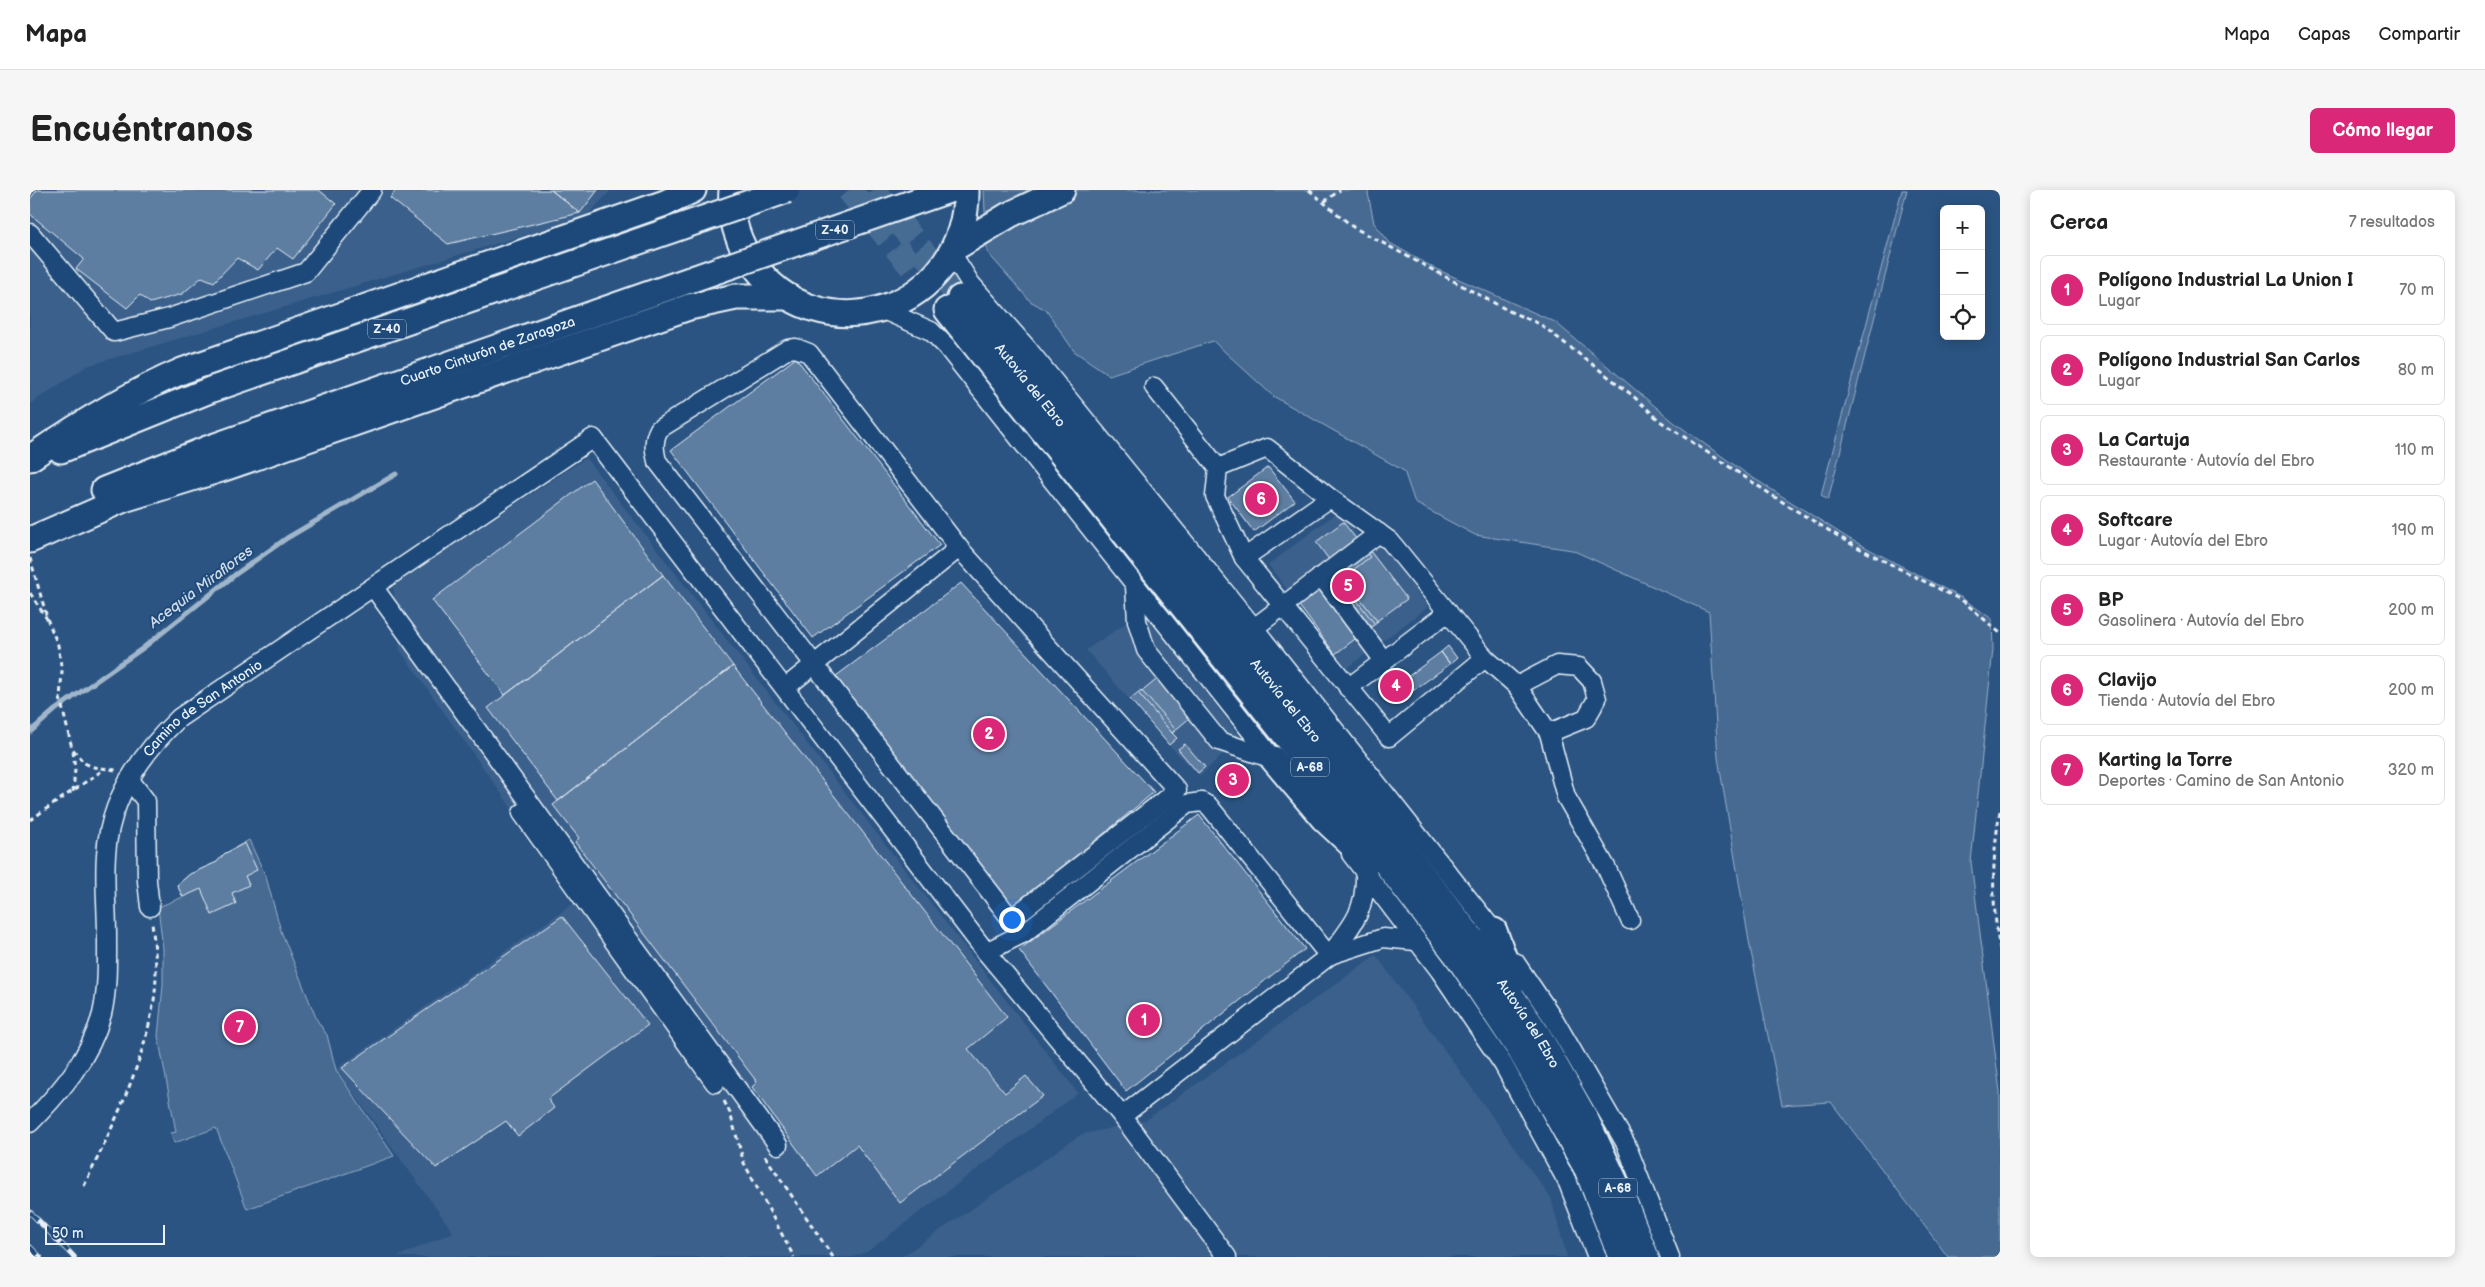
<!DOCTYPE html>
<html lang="es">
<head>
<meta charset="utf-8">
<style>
	:root { --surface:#fff; --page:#f6f6f6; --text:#222; --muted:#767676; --line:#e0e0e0; --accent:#db2777 }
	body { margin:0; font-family:"Balsamiq Sans",sans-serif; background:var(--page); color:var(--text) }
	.controls { position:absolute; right:15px; top:15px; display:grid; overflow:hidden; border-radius:8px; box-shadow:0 2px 12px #0003 }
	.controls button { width:45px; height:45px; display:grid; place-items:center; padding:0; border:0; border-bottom:1px solid var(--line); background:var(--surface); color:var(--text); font:25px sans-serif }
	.scale { position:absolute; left:15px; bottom:12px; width:120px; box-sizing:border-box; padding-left:5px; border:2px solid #e8f1f8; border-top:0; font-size:14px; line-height:18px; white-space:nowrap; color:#e8f1f8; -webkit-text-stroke:4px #1f4a7a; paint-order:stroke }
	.you { position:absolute; left:981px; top:729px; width:18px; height:18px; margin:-12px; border:4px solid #fff; border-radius:50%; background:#1a73e8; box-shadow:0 0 0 8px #1a73e833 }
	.badge { display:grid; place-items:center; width:32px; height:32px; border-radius:50%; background:var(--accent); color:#fff; font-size:16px; font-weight:700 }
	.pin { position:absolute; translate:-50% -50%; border:2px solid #fff; box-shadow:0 1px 5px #0006 }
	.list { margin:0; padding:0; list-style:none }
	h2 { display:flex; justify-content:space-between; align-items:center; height:65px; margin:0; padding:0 20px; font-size:21px }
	h2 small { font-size:16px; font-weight:400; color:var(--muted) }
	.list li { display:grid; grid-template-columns:32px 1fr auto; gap:15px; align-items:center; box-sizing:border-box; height:70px; margin:0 10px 10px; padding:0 10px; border:1px solid var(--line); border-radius:8px }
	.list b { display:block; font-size:19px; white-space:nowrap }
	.list p { margin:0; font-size:16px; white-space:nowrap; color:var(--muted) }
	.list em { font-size:16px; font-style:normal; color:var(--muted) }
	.icon { flex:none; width:28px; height:28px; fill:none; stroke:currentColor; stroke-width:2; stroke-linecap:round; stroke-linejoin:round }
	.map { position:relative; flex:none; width:1970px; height:1067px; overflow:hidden; border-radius:8px }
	header { display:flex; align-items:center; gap:30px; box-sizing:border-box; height:70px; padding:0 25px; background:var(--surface); border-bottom:1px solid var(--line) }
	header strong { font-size:24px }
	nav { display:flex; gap:28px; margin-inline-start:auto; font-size:18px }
	.intro { display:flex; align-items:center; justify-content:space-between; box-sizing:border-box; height:120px; padding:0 30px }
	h1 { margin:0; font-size:35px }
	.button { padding:12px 22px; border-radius:8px; background:var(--accent); color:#fff; font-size:18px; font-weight:700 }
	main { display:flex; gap:30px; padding:0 30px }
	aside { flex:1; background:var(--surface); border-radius:8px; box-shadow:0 2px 12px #0003 }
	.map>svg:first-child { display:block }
	.built { fill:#3a608b }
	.green { fill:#476b93; stroke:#98aec6 }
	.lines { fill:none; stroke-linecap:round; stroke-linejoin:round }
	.stream { stroke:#a0b6cb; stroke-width:5 }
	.building { fill:#5d7da1; stroke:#e8f1f8 }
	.highway-tunnel { stroke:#476c94; stroke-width:25; stroke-dasharray:25 12; stroke-linecap:butt }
	.minor-casing { stroke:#e8f1f8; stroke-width:21 }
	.highway-casing { stroke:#e8f1f8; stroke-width:29 }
	.path { stroke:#e8f1f8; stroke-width:3; stroke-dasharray:5 4; stroke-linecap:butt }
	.minor { stroke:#1f4a7a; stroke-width:18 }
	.highway { stroke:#1f4a7a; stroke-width:25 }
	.rail-casing { stroke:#e8f1f8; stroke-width:5.5 }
	.rail { stroke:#1f4a7a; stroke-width:4; stroke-dasharray:11; stroke-linecap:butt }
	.highway-bridge-casing { stroke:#e8f1f8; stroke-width:29; stroke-linecap:butt }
	.highway-bridge { stroke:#1f4a7a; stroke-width:25 }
	.labels { text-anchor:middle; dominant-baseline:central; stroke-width:4; stroke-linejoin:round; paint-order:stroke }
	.shield { fill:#1f4a7a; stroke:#acbfd2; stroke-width:1 }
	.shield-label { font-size:12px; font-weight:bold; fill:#e8f1f8 }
	.street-label { font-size:14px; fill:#e8f1f8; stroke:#1f4a7a }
	.water-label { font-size:15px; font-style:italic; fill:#d0dde9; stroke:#1f4a7a }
</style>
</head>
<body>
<header>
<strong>Mapa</strong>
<nav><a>Mapa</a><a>Capas</a><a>Compartir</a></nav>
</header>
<div class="intro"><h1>Encuéntranos</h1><a class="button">Cómo llegar</a></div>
<main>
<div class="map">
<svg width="1970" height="1067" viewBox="0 0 1970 1067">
	<rect width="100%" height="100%" fill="#2b5482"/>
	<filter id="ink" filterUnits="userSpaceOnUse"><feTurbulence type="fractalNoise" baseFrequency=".02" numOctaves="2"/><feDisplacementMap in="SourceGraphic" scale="10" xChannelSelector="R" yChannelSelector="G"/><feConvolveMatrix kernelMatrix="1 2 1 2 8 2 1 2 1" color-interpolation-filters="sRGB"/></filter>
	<g filter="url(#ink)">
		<path class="built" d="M0,0H581L556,27L57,176L0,214Z
			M556,268L1048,903L837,1062L823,1067H367L423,1042L306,879L547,711L370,460L363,395Z
			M1309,321L1339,361L1350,353L1398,417L1317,478L1238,375Z
			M1114,421L1210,547L1170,586L1139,555L1056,460Z
			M1346,765L1521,1008L1537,1067H871L1050,945L1116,930Z"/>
		<path class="green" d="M954,0H1340L1338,3L1344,33L1360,53L1404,78L1525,132L1645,233L1717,284L1818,348L1932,408L1962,429L1963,459L1941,672L1970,902V1067H1918L1801,912L1752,915L1720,757L1688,568L1679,422L1542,360L1445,345L1385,313L1374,281L1243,206L1183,151L1079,185L1044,161L1016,120L1000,111L957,62Z
			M1872,0H1877L1798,310L1791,305Z
			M219,650L236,687L251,741L287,830L297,845L306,880L364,966L217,1019L186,938L144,953L141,943L146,942L128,846L133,795V759L128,717L153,707L147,695L160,684L187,672L194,664Z"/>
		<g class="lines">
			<path class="stream" d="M0,542L25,520L113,458L206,384L257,348L366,284"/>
		</g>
		<path class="building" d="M7,0H289L306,14L263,69L247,58L228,80L207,68L184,92L172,87L152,104L120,113L110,105L97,118L46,79L54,69L0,24V9Z
			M366,0H521L550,23L418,54L360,8Z
			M521,0H568L550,23Z
			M766,168L910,355L783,448L641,260Z
			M1238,277L1265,311L1224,342L1198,307Z
			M562,289L633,385L475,505L402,410Z
			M1313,332L1340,367L1314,387L1348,432L1305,464L1259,402L1300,371L1286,352Z
			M1340,361L1377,409L1344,433L1307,384Z
			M633,385L703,476L528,611L458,518Z
			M931,393L1124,602L980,722L806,486Z
			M1418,456L1427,468L1420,474L1411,462Z
			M1411,462L1420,474L1384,500L1376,488Z
			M703,476L977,827L938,859L975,903L996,886L1013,906L870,1013L827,955L787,986L722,897L727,892L545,652L549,648L523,615Z
			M1368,478L1384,500L1379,504L1362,482Z
			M1362,482L1379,504L1370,511L1353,489Z
			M1131,486L1163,525L1142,543L1109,504Z
			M1111,500L1146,540L1142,543L1147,548L1139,555L1100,509Z
			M1155,554L1175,577L1168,583L1148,559Z
			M1169,625L1275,759L1096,901L989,760Z
			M215,653L227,680L215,686L219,695L202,703L206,714L182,725L171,699L153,707L147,695L160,684L187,672L194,664Z
			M532,726L618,835L518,909L524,918L488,946L476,931L406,978L312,878Z"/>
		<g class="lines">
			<path class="highway-tunnel" d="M819,0L917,120
				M843,0L930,108"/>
			<defs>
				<g id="minor">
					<path d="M0,43L84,142L139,128L276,82L342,0"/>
					<path d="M922,64L941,94L997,158L1224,438L1471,750"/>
					<path d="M851,119L901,141L916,156L1243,569"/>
					<path d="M766,158L779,163L929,358L1147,600L981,729L627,271C624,259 623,250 629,239L758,159Z"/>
					<path d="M1124,197L1188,278L1185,306L1214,368L1359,547L1455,468L1360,351L1300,308L1237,258L1188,278"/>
					<path d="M1214,368L1300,308"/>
					<path d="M1291,386L1354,471"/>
					<path d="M1105,396L1107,431L1116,460L1189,551L1243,569"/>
					<path d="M344,398L748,955"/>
					<path d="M1224,438L1349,343"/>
					<path d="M1455,468L1487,496L1519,543L1536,607L1576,677L1600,730"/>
					<path d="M1487,496L1527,475L1549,477L1562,491L1567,509L1556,528L1519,543"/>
					<path d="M755,498L929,358"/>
					<path d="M1318,498L1418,422"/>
					<path d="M99,589L116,611L117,691L120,717"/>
					<path d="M492,623L685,893"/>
					<path d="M1321,664L1410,781L1473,874L1538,993L1567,1067"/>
					<path d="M956,762L994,743L1157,614L1172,612L1179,616L1299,766"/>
					<path d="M1300,765L1353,748L1386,751"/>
					<path d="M1485,772L1525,831L1596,954L1640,1067"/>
					<path d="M1092,926L1299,766C1322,736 1336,722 1335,683"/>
					<path id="s1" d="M0,933C31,901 60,868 72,824C78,798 77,771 77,745C77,718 74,691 76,665C79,610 110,565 149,528L563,248L956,762L1092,926L1197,1067"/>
				</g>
				<g id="highway">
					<path d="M702,0C700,26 707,51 722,72C789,169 938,120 936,0"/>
					<path d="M926,57L979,25L1032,0"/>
					<path id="s2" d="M930,108L1288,550L1446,754L1508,845L1556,930L1594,1011L1616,1067"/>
					<path d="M917,120L1311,615L1428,767L1490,860L1557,979L1591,1067"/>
					<path d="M31,260L180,200L673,29"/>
					<path d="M0,268C48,235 98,204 152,181L635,13L663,0"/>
					<path id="s3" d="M74,300L177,259L691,79"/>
					<path d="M0,350L94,309L191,279L659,117L706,107H759"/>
					<path d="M1243,569L1293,628L1339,671"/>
					<path d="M1464,741L1476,774L1486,789"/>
				</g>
			</defs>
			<use href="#minor" class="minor-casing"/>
			<use href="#highway" class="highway-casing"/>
			<path class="path" d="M1279,0L1323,37L1481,122L1510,134L1602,205L1630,231L1757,315L1823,355L1933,411L1970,443
				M1294,12L1310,0
				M0,368L18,431L28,455L32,482L30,508L42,558L54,573L64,577L86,580
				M0,403L17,429
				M43,561L45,579L43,602
				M1970,621C1962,667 1961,713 1970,759
				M0,630L76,578
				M694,911L700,923L714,973L764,1067
				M735,966L803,1067
				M54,996C83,936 113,876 124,810C128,785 125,758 122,733"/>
			<use href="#minor" class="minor"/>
			<use href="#highway" class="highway"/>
			<defs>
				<path id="rail" d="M0,1022L44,1067
					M0,1057L10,1067"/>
			</defs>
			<use href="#rail" class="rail-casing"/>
			<use href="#rail" class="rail"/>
			<defs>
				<path id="highway-bridge" d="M673,29L757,0
					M691,79L919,0"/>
			</defs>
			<use href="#highway-bridge" class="highway-bridge-casing"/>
			<use href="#highway-bridge" class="highway-bridge"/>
		</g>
	</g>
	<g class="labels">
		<g class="shield">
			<rect x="786" y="30.5" width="38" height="19" rx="4"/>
			<rect x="338" y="129.5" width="38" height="19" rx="4"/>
			<rect x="1261" y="567.5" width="38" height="19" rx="4"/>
			<rect x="1569" y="988.5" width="38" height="19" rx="4"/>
		</g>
		<g class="shield-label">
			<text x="805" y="40">Z-40</text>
			<text x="357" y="139">Z-40</text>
			<text x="1280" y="577">A-68</text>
			<text x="1588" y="998">A-68</text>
		</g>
		<g class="street-label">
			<text stroke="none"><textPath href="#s3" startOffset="408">Cuarto Cinturón de Zaragoza</textPath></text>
			<text stroke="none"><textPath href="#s2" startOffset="112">Autovía del Ebro</textPath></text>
			<text stroke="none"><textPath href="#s2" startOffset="518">Autovía del Ebro</textPath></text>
			<text stroke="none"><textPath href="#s1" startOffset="475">Camino de San Antonio</textPath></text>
			<text stroke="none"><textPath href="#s2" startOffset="922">Autovía del Ebro</textPath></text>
		</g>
		<g class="water-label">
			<text transform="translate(171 397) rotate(-37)">Acequia Miraflores</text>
		</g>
	</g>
</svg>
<div class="controls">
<button>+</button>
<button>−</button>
<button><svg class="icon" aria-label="locate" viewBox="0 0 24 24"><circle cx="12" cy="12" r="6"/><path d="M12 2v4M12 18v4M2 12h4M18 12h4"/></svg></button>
</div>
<div class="scale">50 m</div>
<div class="you"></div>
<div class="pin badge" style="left:1114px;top:830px">1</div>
<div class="pin badge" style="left:959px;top:544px">2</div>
<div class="pin badge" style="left:1203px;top:590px">3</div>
<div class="pin badge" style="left:1366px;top:496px">4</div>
<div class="pin badge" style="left:1318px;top:396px">5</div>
<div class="pin badge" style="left:1231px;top:309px">6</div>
<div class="pin badge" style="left:210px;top:837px">7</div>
</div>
<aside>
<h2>Cerca<small>7 resultados</small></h2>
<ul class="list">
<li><span class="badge">1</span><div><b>Polígono Industrial La Union I</b><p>Lugar</p></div><em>70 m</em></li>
<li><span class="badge">2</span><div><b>Polígono Industrial San Carlos</b><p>Lugar</p></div><em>80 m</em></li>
<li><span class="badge">3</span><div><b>La Cartuja</b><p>Restaurante · Autovía del Ebro</p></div><em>110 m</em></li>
<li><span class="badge">4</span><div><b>Softcare</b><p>Lugar · Autovía del Ebro</p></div><em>190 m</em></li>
<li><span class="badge">5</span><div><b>BP</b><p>Gasolinera · Autovía del Ebro</p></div><em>200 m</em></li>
<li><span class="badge">6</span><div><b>Clavijo</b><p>Tienda · Autovía del Ebro</p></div><em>200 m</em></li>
<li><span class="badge">7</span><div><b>Karting la Torre</b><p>Deportes · Camino de San Antonio</p></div><em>320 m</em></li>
</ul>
</aside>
</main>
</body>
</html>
